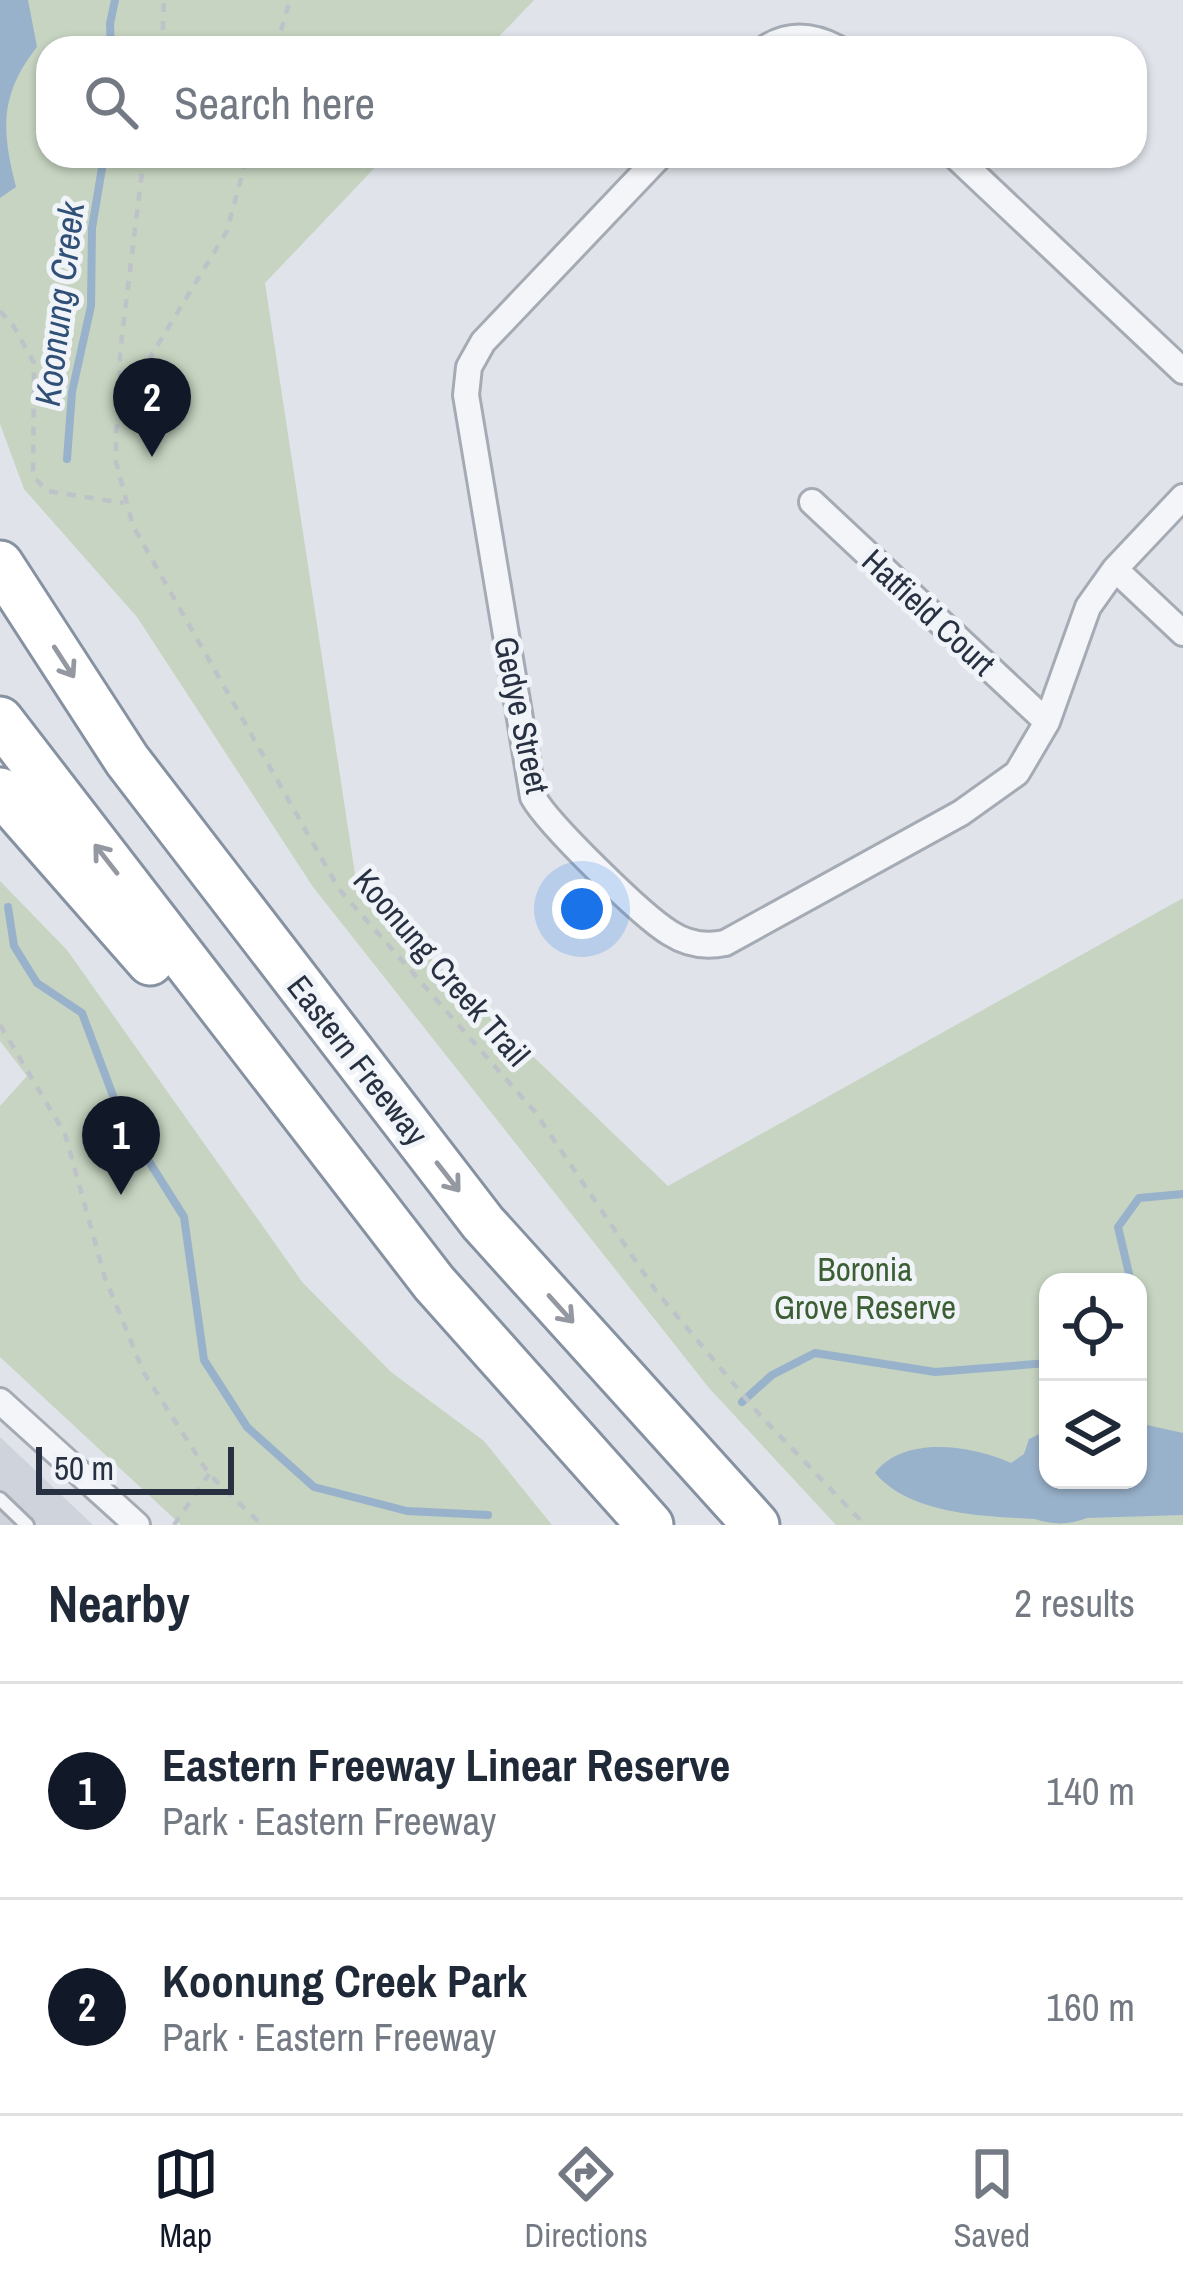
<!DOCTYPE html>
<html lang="en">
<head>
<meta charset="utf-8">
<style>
	:root { --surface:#fff; --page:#f2f2f3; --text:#1f2937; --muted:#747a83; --line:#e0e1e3; --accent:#111827 }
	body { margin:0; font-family:"Archivo Narrow",sans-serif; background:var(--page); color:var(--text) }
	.controls { position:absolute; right:36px; bottom:36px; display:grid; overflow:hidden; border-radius:24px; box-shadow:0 3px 9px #0004 }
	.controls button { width:108px; height:108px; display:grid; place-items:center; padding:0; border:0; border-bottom:3px solid var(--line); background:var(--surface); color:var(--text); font:60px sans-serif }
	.scale { position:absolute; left:36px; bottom:30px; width:198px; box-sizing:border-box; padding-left:12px; border:6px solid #283142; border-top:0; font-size:33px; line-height:42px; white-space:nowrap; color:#283142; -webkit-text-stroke:9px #f0f3f7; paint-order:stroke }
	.you { position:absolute; left:582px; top:909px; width:42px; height:42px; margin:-30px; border:9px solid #fff; border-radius:50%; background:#1a73e8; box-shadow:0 0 0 18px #1a73e833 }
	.badge { display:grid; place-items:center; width:78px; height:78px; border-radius:50%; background:var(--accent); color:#fff; font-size:39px; font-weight:700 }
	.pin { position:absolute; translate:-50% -99px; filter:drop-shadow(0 3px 6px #0008) }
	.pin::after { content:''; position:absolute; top:63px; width:42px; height:36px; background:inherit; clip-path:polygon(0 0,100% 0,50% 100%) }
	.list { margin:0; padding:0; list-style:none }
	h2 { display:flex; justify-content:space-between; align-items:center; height:156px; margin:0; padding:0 48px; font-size:51px }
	h2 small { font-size:39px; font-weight:400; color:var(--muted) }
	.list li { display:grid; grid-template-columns:78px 1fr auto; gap:36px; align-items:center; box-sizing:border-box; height:216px; padding:0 48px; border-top:3px solid var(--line) }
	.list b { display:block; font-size:45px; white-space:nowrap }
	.list p { margin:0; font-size:39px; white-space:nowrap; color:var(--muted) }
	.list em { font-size:39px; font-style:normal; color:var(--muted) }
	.icon { flex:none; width:66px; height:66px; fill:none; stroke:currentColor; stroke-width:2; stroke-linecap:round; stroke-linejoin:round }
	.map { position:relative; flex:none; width:1183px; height:1525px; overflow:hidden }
	.search { position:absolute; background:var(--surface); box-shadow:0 3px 9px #0004; left:36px; right:36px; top:36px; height:132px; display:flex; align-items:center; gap:30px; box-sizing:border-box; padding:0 42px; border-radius:36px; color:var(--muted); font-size:45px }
	.sheet { height:588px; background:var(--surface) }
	nav { display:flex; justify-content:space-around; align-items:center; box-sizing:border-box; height:168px; border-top:3px solid var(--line); background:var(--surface); font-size:33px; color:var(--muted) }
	nav a { display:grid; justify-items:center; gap:6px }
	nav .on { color:var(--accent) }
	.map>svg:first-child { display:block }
	.built { fill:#ced3dc }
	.green { fill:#c6d4c1; fill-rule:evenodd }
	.water { fill:#99b2cb }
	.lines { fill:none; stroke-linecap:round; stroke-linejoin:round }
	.stream { stroke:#99b2cb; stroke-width:8 }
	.service-casing { stroke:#a5abb4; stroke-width:18 }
	.minor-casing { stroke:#a5abb4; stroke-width:30 }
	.motorway-casing { stroke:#8691a1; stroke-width:51 }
	.path { stroke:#bec2c9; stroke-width:4.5; stroke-dasharray:9 9; stroke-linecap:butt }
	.service { stroke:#f3f5f8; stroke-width:12 }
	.minor { stroke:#f3f5f8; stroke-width:24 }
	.motorway { stroke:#fff; stroke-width:45 }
	.oneway { stroke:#9498a0 }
	.labels { text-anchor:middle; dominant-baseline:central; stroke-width:10; stroke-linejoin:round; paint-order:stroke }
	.street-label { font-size:33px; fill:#283142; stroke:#f0f3f7 }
	.park-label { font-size:33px; fill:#3c5e34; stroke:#f0f3f7 }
	.water-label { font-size:36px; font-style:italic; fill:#305078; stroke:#f0f3f7 }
</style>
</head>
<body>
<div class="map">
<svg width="1183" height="1525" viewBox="0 0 1183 1525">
	<rect width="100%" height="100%" fill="#e0e4ea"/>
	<path class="built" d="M0,1437L93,1525H0Z"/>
	<path class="green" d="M0,0H534L488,48H48V156H386L265,283L357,887L668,1186L1183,898V1525H836L709,1388L313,887L137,617L24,489L0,424ZM1048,1282H1138V1480H1048Z
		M0,881L67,950L303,1283L391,1372L484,1441L552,1525H181L0,1357V1106L27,1076L0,1041Z"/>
	<path class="water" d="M0,0H28L37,47C0,94 1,129 16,187L0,198Z
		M1138,1423L1183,1433V1515L1087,1518C1070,1525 1053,1525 1035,1519C983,1516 911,1515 875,1473C903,1435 972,1445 1011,1463L1024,1454L1029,1439L1048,1430V1480H1138Z"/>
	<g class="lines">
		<path class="stream" d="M111,48L110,24L115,0
			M67,459L72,392L91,306L92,228L104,156
			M8,907L14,946L37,983L82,1013L121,1117L184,1217L204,1360L247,1427L314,1487L407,1511L488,1515
			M1131,1282L1118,1227L1139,1198L1183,1194
			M742,1402L772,1375L815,1353L935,1372L1048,1363"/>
		<defs>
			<path id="service" d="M0,1499L27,1525"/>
			<path id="minor" d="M766,48C789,33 812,35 837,48
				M660,156L483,342L469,367L466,395L533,797C548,824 642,916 670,933C687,944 706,947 725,943L961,813L1017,773L1047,722L1088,607L1115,569L1183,497
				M955,156L1183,371
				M812,502L1047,722
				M1115,569L1183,633
				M0,1401L137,1525"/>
			<path id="motorway" d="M0,564L127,760L483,1223L756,1525
				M0,720L434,1283L650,1525
				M0,791L150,962"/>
		</defs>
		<use href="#service" class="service-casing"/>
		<use href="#minor" class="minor-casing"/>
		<use href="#motorway" class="motorway-casing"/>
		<path class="path" d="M162,48L164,0
			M276,48L290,0
			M144,156L120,352V407L116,431V462L133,526L339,889L535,1112L656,1291L759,1414L865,1525
			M0,311L14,327L34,363L33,476L47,491L124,503
			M120,407L227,231L247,156
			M0,1025L65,1134L105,1278L144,1373L209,1474L262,1525
			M174,1525L209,1474"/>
		<use href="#service" class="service"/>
		<use href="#minor" class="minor"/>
		<use href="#motorway" class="motorway"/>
	</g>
	<defs><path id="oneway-shaft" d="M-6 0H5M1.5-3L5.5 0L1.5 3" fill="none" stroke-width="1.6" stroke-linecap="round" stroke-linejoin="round" transform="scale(3)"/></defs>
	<g class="oneway">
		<use href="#oneway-shaft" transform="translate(64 662) rotate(57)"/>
		<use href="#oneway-shaft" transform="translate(106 859) rotate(-128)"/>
		<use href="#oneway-shaft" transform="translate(448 1177) rotate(52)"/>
		<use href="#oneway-shaft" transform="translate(561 1309) rotate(48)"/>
	</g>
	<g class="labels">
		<g class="street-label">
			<text transform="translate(929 612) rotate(43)">Hatfield Court</text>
			<text transform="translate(522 715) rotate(78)">Gedye Street</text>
			<text transform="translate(442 967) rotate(49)">Koonung Creek Trail</text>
			<text transform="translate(358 1060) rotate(52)">Eastern Freeway</text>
		</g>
		<g class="park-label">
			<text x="865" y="1269">Boronia<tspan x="865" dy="38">Grove Reserve</tspan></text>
		</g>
		<g class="water-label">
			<text transform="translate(59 304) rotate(-83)">Koonung Creek</text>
		</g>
	</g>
</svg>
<div class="controls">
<button><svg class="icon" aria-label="locate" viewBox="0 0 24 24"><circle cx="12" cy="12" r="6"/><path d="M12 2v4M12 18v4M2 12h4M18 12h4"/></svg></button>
<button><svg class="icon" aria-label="layers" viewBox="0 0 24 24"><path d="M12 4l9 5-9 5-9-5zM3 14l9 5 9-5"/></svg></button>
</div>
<div class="scale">50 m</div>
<div class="you"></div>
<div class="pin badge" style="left:121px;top:1195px">1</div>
<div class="pin badge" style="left:152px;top:457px">2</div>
<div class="search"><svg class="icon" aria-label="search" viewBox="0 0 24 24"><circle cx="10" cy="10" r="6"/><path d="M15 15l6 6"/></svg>Search here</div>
</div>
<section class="sheet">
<h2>Nearby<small>2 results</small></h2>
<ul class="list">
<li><span class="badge">1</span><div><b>Eastern Freeway Linear Reserve</b><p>Park · Eastern Freeway</p></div><em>140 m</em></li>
<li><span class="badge">2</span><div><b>Koonung Creek Park</b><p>Park · Eastern Freeway</p></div><em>160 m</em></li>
</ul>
</section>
<nav>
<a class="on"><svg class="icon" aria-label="map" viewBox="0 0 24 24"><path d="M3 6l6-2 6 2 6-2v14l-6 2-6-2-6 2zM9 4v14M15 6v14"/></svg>Map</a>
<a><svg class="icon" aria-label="directions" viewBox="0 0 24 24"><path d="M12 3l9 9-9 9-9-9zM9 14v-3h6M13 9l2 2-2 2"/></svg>Directions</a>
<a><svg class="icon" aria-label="saved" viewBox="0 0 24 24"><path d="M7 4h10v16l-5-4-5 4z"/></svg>Saved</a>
</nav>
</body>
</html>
